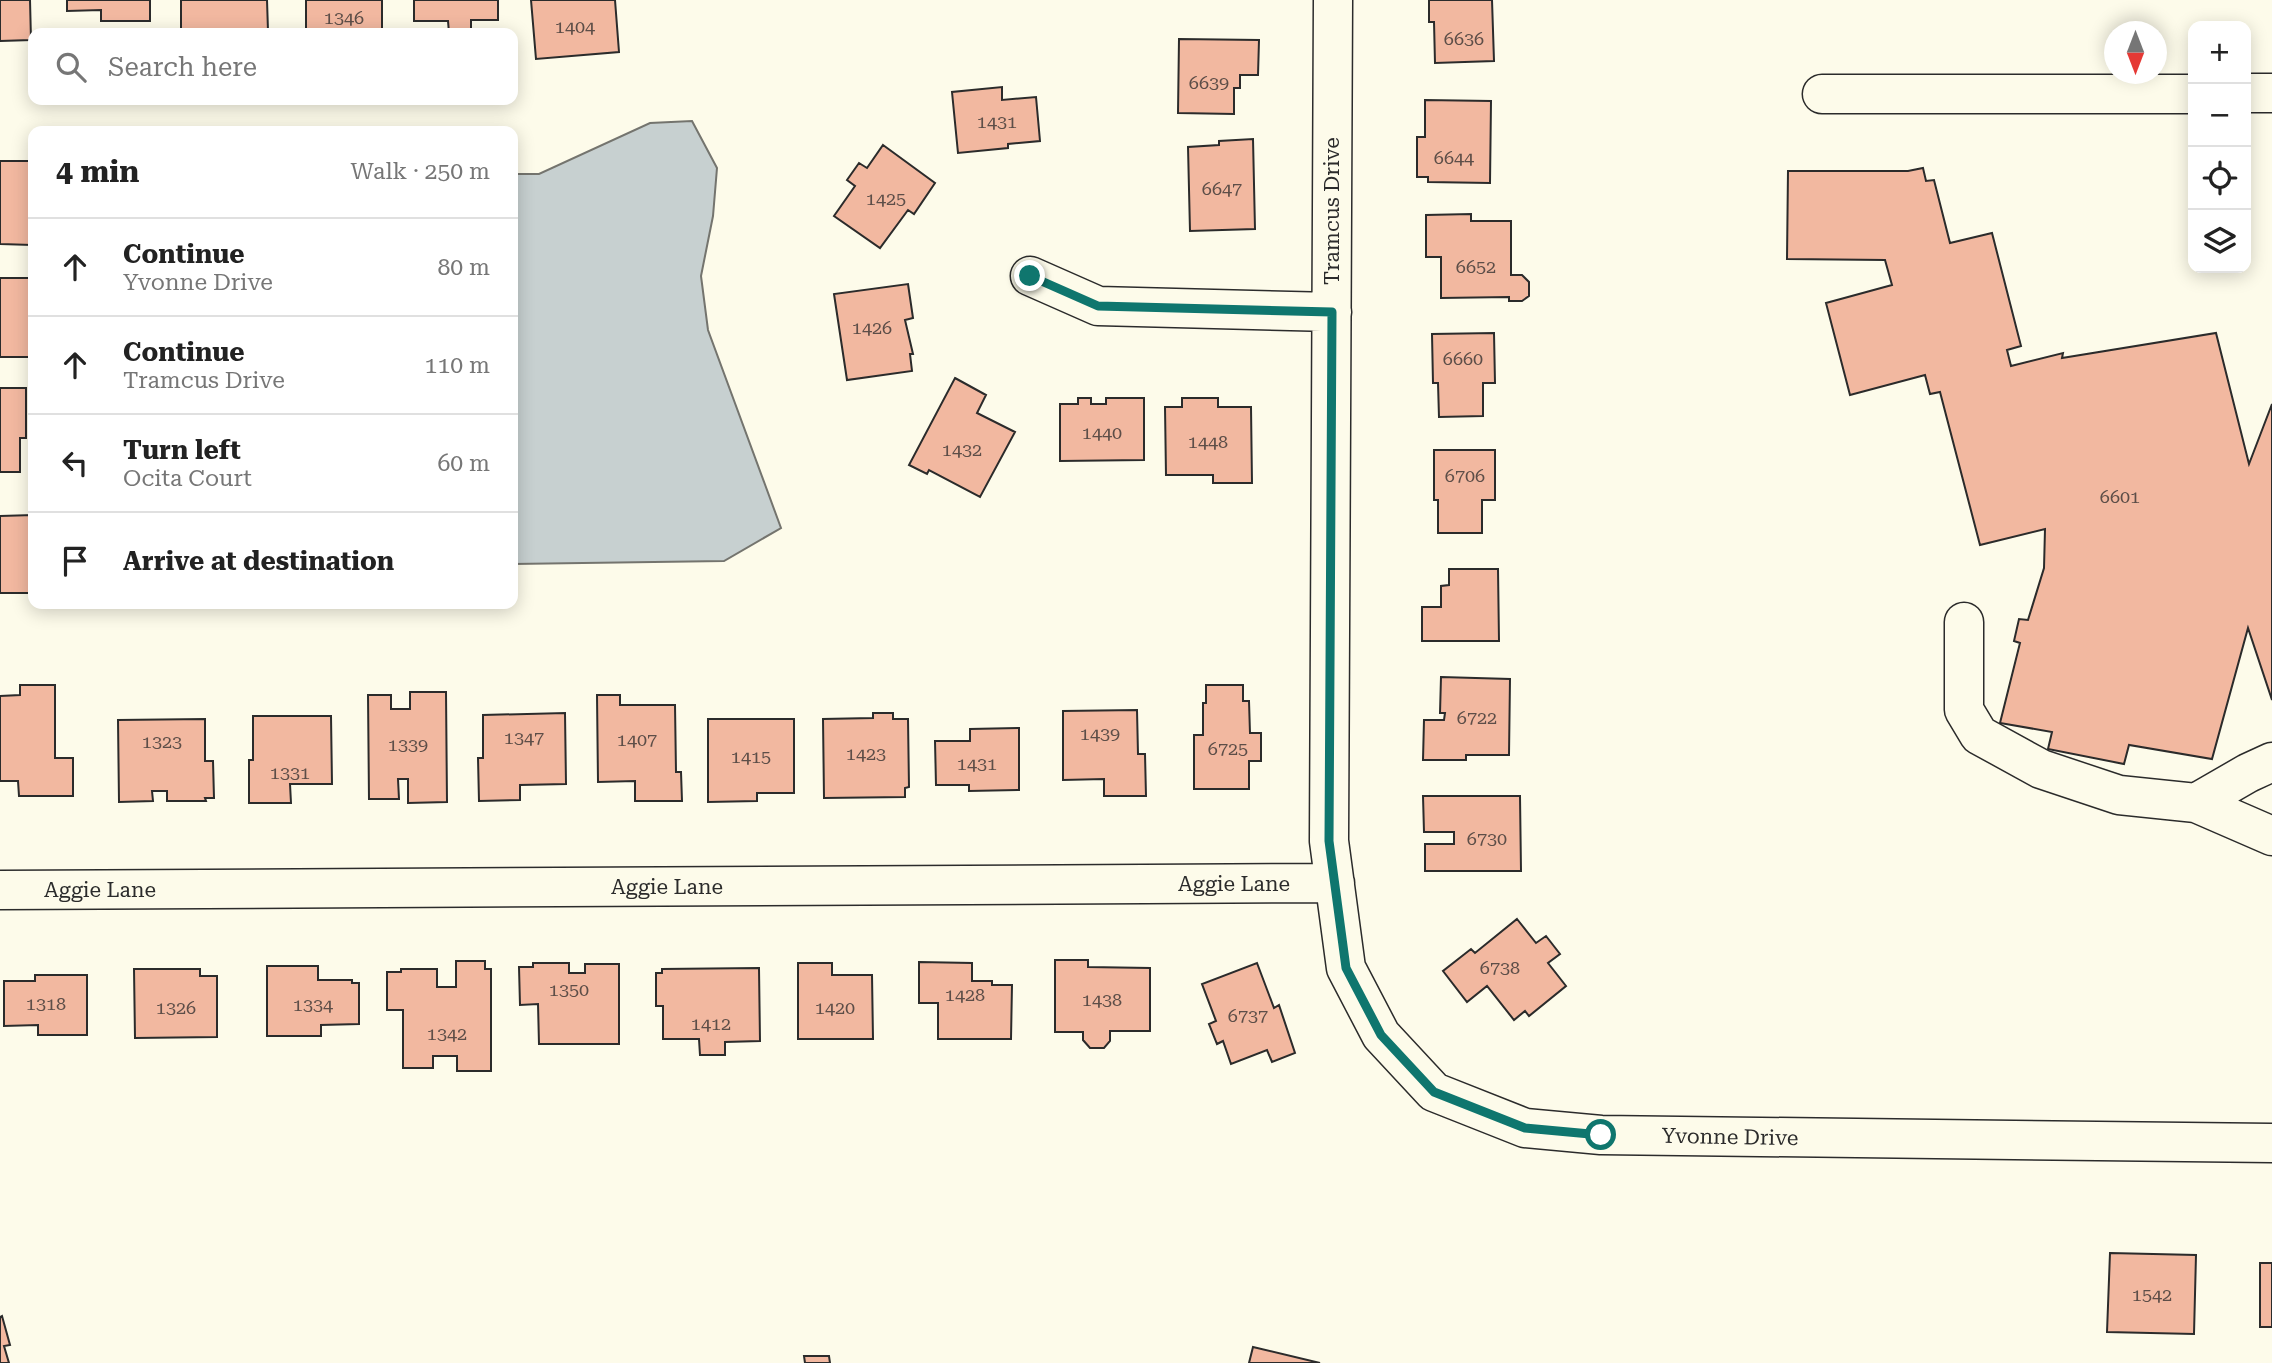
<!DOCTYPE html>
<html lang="en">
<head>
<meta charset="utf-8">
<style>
	:root { --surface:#fff; --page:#f2f2f2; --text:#222; --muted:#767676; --line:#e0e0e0 }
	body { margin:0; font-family:"Roboto Serif",serif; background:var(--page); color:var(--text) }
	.controls { position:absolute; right:21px; top:21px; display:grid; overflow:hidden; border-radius:14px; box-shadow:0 4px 18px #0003 }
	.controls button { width:63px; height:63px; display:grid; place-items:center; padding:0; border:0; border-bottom:2px solid var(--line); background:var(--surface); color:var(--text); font:35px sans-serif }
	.compass { position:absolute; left:2104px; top:21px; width:63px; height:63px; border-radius:50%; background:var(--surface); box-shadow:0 4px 18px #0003; rotate:180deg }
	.stop { position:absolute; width:21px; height:21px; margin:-16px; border:5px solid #0f766e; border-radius:50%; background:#fff }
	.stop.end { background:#0f766e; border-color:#fff; box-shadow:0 2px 7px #0008 }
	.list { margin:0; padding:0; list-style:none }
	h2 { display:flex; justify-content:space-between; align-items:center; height:91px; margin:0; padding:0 28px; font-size:30px }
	h2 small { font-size:23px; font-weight:400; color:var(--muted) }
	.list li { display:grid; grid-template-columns:46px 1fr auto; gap:21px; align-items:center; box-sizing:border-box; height:98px; padding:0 28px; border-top:2px solid var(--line) }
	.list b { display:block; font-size:26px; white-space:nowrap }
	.list p { margin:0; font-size:23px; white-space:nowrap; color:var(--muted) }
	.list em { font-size:23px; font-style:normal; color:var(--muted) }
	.icon { flex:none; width:38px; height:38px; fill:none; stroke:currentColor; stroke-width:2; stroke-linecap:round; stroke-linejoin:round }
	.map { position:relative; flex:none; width:2272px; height:1363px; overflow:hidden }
	.search { position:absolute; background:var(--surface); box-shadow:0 4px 18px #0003; left:28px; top:28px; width:490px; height:77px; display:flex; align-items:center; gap:18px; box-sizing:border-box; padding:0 24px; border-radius:14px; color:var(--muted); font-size:26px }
	.panel { position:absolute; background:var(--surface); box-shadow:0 4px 18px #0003; left:28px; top:126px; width:490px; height:483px; border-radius:14px }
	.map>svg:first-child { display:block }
	.water { fill:#c7d0d0; stroke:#74746e; stroke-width:2 }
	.building { fill:#f2b8a0; stroke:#2b2b2b; stroke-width:2 }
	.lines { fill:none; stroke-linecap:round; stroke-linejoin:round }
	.minor-casing { stroke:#2b2b2b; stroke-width:41 }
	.minor { stroke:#fdfbea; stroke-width:38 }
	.route { stroke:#0f766e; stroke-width:9 }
	.labels { text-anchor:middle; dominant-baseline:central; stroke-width:5; stroke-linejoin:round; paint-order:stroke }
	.number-label { font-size:18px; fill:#5d4e48 }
	.street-label { font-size:21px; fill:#2b2b2b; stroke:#fdfbea }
</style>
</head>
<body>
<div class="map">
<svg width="2272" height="1363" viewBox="0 0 2272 1363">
	<rect width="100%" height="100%" fill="#fdfbea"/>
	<path class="water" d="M692,121L717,168L713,216L701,276L708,330L781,528L724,561L513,564V174H539L650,123Z"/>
	<path class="building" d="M0,0H30L31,40L0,41Z
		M67,0H150V21H101V10L67,11Z
		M181,0H267L268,31L181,32Z
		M306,0H382V33H306Z
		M414,0H498V20H471V33H449L448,21H414Z
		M531,0H615L619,52L536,59Z
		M1429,0H1492L1494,61L1435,63L1434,22H1429Z
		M1179,39L1259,40L1258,75H1240V88H1234V114L1178,113Z
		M1002,87V100L1036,97L1040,141L1008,144V148L958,153L952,92Z
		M1425,100L1491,101L1490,183L1428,182V177H1417V137H1425Z
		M1253,139L1255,229L1190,231L1188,147L1219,145V141Z
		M883,145L935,183L914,214L908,210L880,248L834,216L855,186L847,180L859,163L867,168Z
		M0,161H33L32,245L0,244Z
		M1923,168L1926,181L1934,180L1950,243L1992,233L2021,346L2007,350L2011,366L2063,353L2062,358L2216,333L2249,464L2272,404V700L2248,628L2212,759L2129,745L2124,764L2048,749L2052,732L2000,723L2020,643L2014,641L2019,619L2028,620L2044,568L2045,529L1980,545L1940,392L1930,394L1925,375L1850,395L1826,303L1892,285L1885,260L1787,259L1788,171H1908Z
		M1471,214V221H1511V275H1522L1529,282V296L1522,301H1509V297L1441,298V257H1426V215Z
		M0,278H33V357H0Z
		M908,284L913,318L905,320L913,354H910L912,371L847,380L834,294Z
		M1494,333L1495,383H1483V416L1439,417L1438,383H1433L1432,334Z
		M955,378L986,395L977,413L1015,432L980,497L929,470L927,474L909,465Z
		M0,388H26V438H20V472H0Z
		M1078,398H1091V404H1106V398H1144V460L1060,461V404H1078Z
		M1182,398H1218V407H1251L1252,483H1213V475H1166L1165,407H1182Z
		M1434,450H1495V500H1482V533H1438V500H1434Z
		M33,515V593H0V516Z
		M1449,569H1498L1499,641H1422V607H1441V586L1449,585Z
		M1441,677L1510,679L1509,755H1466V760H1423L1424,720H1444L1445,713H1440Z
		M20,685H55V758H73V796H19L18,781H0V696L20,695Z
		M1206,685H1243V701H1249L1250,733H1261V761H1249V789H1194V735H1203V703H1206Z
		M410,692H446L447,802L408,803V779H398L399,799H369L368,695H391V709H410Z
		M597,695H620V705H675L676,772H681L682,801H635V781L598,782Z
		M1137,710L1138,754H1145L1146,796H1104V779L1063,780V711Z
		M565,713L566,784L520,785V800L479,801L478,758H483V715Z
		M873,713H893V719H908L909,787L905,788V797L824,798L823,719L873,718Z
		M253,716H331L332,784H290L291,803H249V760H253Z
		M205,719V761H213L214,798H205L206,801H167V791H152L153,801L119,802L118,720Z
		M708,719H794V793H757V801L708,802Z
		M1019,728V790L969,791V785H936L935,741H970V729Z
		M1423,796H1520L1521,871H1425V844H1454V832H1424Z
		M1517,919L1536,943L1546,936L1560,954L1548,963L1566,986L1529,1016L1525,1011L1514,1020L1487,986L1467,1002L1443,971L1471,949L1475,953Z
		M1055,960H1088V967L1150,968V1031H1110V1041L1104,1048H1090L1083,1040V1032H1055Z
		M456,961H485V969H491V1071H457V1056H433V1068H403V1010H387V972H401V969H437V987H456Z
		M919,962L972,963V981H992V985H1012L1011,1039H938V1003H919Z
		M533,963H569V973H585V964H619V1044H539L538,1004L520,1005L519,967H533Z
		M798,963H832V975H872L873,1039H798Z
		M1257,963L1274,1008L1279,1005L1295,1053L1272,1062L1267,1050L1231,1064L1223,1041L1217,1044L1209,1024L1216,1021L1202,984Z
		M267,966H318V980H352V983H359V1024L321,1025V1036H267Z
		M759,968L760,1041L725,1042V1055H700L699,1039H663V1006H656V973H662V969Z
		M134,969H200V976H217V1037L135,1038Z
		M35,975H87V1035H38V1025L4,1026V981H35Z
		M2110,1253L2196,1255L2194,1334L2107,1332Z
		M2260,1263H2272V1327H2260Z
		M2,1316L10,1345L4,1346L9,1363H0V1317Z
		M1253,1347L1320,1363H1249Z
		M804,1356H829L830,1363H805Z"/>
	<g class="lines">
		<defs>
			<path id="minor" d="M1333,0L1329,841L1346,968L1381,1035L1434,1092L1525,1128L1601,1135L2272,1143
				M2246,93H2272
				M1822,94H2193
				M1030,276L1098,306L1332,312
				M1964,622V710L1979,735L2041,769L2119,795L2196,803L2248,773L2272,762
				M2196,803L2272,836
				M0,890L1335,883"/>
		</defs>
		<use href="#minor" class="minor-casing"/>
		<use href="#minor" class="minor"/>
	</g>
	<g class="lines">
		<path class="route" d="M1030,276L1098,306L1332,312L1329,841L1346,968L1381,1035L1434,1092L1525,1128L1601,1135"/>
	</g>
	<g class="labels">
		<g class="number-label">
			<text x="344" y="17">1346</text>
			<text x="575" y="26">1404</text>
			<text x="1464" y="38">6636</text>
			<text x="1209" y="82">6639</text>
			<text x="997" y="121">1431</text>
			<text x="1454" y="157">6644</text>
			<text x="1222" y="188">6647</text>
			<text x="886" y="198">1425</text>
			<text x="1476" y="266">6652</text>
			<text x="872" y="327">1426</text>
			<text x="1463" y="358">6660</text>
			<text x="1102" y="432">1440</text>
			<text x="1208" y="441">1448</text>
			<text x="962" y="449">1432</text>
			<text x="1465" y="475">6706</text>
			<text x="2120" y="496">6601</text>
			<text x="1477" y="717">6722</text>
			<text x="1100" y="733">1439</text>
			<text x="524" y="737">1347</text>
			<text x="637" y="739">1407</text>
			<text x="162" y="741">1323</text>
			<text x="408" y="744">1339</text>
			<text x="1228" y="748">6725</text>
			<text x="866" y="753">1423</text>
			<text x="751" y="756">1415</text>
			<text x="977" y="763">1431</text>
			<text x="290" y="772">1331</text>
			<text x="1487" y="838">6730</text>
			<text x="1500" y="967">6738</text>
			<text x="569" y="989">1350</text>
			<text x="965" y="994">1428</text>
			<text x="1102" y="999">1438</text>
			<text x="46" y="1003">1318</text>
			<text x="313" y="1004">1334</text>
			<text x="176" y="1007">1326</text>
			<text x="835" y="1007">1420</text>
			<text x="1248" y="1015">6737</text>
			<text x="711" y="1023">1412</text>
			<text x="447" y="1033">1342</text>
			<text x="2152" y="1294">1542</text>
		</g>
		<g class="street-label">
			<text transform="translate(1332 211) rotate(-90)">Tramcus Drive</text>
			<text x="1234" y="884">Aggie Lane</text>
			<text x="667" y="887">Aggie Lane</text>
			<text x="100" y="890">Aggie Lane</text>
			<text transform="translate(1730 1137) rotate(1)">Yvonne Drive</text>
		</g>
	</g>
</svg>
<div class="controls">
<button>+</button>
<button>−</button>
<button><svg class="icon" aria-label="locate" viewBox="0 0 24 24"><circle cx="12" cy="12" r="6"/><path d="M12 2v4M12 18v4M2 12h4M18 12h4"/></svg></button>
<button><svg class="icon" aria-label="layers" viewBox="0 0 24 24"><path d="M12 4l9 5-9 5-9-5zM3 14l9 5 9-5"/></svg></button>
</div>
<svg class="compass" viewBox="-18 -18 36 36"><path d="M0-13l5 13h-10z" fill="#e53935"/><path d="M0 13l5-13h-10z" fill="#767676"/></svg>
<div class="stop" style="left:1601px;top:1135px"></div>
<div class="stop end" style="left:1030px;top:276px"></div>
<div class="search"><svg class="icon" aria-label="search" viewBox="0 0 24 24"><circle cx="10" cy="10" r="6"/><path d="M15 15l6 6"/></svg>Search here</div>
<section class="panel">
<h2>4 min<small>Walk · 250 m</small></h2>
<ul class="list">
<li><svg class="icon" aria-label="ahead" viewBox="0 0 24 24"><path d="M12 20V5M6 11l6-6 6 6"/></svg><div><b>Continue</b><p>Yvonne Drive</p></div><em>80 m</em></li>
<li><svg class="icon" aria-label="ahead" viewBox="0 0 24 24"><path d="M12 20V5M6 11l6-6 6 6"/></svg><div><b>Continue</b><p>Tramcus Drive</p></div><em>110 m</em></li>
<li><svg class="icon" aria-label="left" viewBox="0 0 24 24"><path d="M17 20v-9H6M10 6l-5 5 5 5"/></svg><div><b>Turn left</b><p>Ocita Court</p></div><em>60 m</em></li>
<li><svg class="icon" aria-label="arrive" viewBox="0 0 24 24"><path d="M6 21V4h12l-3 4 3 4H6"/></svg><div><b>Arrive at destination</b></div></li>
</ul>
</section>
</div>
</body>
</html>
